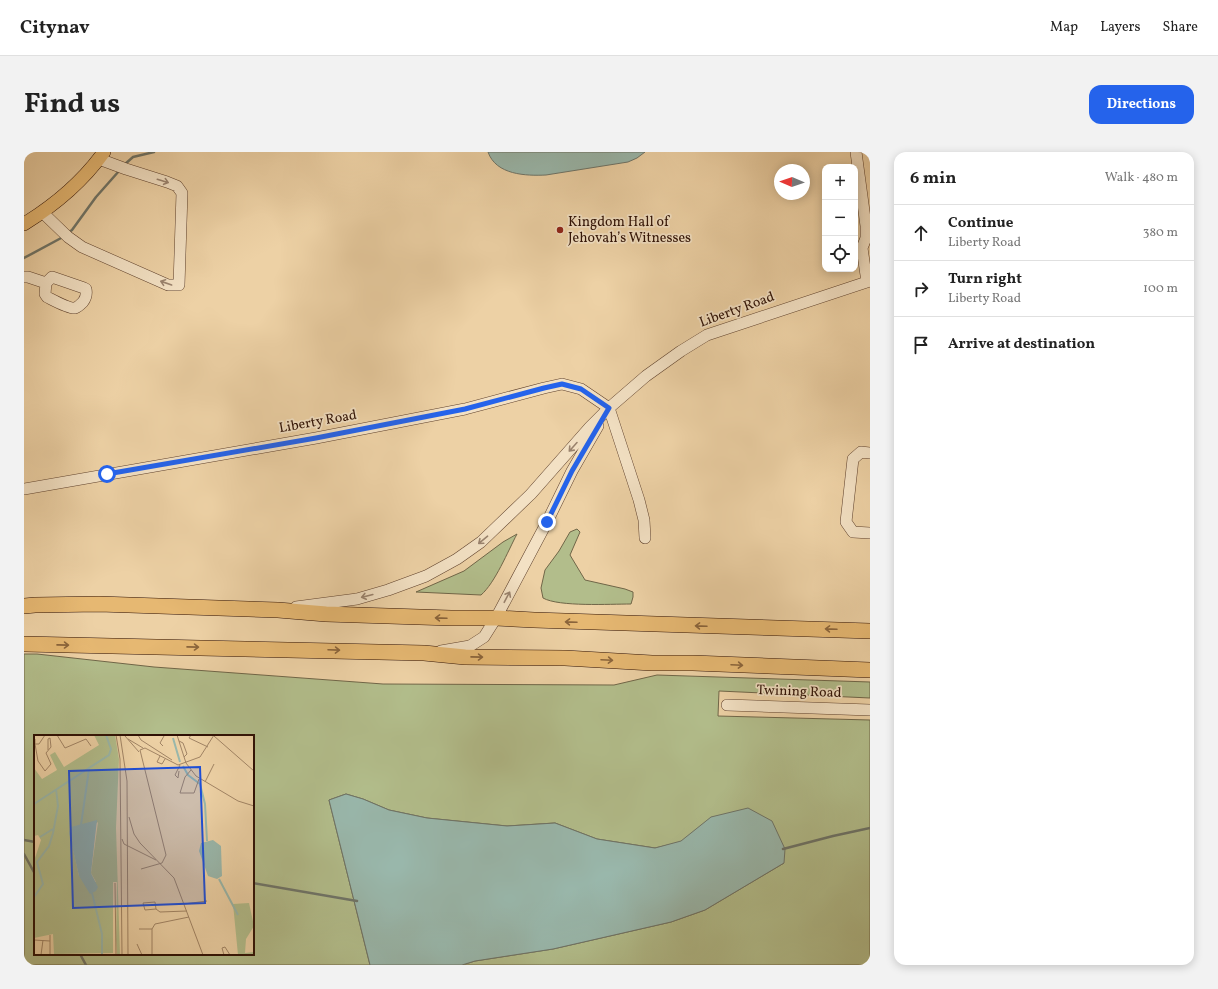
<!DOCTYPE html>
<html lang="en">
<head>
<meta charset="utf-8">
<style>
	:root { --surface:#fff; --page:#f2f2f2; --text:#222; --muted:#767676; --line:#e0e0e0; --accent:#2563eb }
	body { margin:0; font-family:Vollkorn,serif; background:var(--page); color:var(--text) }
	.controls { position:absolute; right:12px; top:12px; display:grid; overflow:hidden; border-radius:8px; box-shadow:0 2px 10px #0003 }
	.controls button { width:36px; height:36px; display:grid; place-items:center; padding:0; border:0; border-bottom:1px solid var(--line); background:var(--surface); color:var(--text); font:20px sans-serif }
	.compass { position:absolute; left:750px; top:12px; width:36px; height:36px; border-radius:50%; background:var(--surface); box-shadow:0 2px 10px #0003; rotate:272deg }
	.stop { position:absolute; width:12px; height:12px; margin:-9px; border:3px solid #2563eb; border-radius:50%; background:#fff }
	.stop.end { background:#2563eb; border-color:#fff; box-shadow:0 1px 4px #0008 }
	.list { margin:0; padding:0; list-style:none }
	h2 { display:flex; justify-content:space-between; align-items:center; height:52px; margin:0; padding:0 16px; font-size:17px }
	h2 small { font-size:13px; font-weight:400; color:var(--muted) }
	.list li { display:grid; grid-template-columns:26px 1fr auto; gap:12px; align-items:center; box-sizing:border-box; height:56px; padding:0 16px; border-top:1px solid var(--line) }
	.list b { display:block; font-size:15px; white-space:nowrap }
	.list p { margin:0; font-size:13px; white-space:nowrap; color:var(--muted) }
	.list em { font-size:13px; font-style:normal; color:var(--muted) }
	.icon { flex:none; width:22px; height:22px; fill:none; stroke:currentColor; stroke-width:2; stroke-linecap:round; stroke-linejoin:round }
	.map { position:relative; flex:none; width:846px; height:813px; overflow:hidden; border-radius:12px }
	header { display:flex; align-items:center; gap:24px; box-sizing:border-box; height:56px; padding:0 20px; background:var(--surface); border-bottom:1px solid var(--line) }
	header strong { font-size:19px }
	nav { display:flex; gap:22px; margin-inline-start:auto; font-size:14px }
	.intro { display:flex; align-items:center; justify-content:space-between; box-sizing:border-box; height:96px; padding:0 24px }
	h1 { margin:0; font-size:28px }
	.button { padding:10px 18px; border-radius:12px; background:var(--accent); color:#fff; font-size:14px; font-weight:700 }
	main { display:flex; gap:24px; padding:0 24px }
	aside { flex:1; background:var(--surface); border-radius:12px; box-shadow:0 2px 10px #0003 }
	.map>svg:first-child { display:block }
	.green { fill:#b2bd8b; stroke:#706648; fill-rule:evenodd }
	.water { fill:#99b7ab; stroke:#6e7468 }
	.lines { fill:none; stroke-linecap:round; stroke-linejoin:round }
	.stream { stroke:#6e7468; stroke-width:2.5 }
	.minor-casing { stroke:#5e402c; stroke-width:12 }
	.major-casing { stroke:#2e1004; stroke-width:14 }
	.highway-casing { stroke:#2e1004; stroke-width:16 }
	.minor { stroke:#f3e1c4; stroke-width:11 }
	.major { stroke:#e6b872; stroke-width:13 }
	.highway { stroke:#e6b872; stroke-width:15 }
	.oneway { stroke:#9a836e }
	.oneway2 { stroke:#8a643b }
	.route { stroke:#2563eb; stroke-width:5 }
	.poi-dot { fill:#8f2418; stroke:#f3e1c4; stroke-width:1.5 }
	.labels { text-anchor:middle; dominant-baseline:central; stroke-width:3.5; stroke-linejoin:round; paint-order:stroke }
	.poi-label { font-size:14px; fill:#2e1004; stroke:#f3e1c4; text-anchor:start }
	.street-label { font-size:14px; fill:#2e1004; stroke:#f3e1c4 }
	.inset-river { fill:none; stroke:#99b7ab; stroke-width:2 }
	.inset-road { fill:none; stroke:#a18465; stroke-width:1 }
	.view { fill:#1d4ed8; fill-opacity:0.15; stroke:#1d4ed8; stroke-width:2 }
	.inset-edge { fill:none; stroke:#2e1004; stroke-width:2 }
</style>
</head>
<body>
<header>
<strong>Citynav</strong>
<nav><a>Map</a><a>Layers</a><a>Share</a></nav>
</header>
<div class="intro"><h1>Find us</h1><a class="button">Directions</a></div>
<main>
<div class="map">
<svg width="846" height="813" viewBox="0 0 846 813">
	<rect width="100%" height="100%" fill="#edd1a5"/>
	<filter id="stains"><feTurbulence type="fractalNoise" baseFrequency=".005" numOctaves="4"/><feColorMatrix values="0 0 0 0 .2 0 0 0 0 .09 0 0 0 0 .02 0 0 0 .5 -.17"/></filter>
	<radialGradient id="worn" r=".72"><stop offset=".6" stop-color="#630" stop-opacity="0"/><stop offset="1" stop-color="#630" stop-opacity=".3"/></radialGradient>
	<path class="green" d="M553,377L556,380L546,403L561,428L601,437L609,440V445L607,452C586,452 535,455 519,446L517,436L521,418L535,399L546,380Z
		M493,382C484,399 471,431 457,443L392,440L440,419L479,390Z
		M0,502H13L130,515L359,532L590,533L633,523L846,530V546L695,539L694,564L846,568V813H438L451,809L529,797L647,770L681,758L760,711L688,665L657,690L631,696L573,687L531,671L483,674L403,666L365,658L339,647L322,642L305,648L346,813H0ZM11,584H229V802H11Z"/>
	<path class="water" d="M464,0H621L613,6L604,10L522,23C502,24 472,23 464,0Z
		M322,642L339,647L365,658L403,666L483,674L531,671L573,687L631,696L657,689L687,665L724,656L748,669L761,697L760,711L681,758L647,770L529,797L451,809L438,813H346L305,648Z"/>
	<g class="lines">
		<path class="stream" d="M100,13L109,5L130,0
			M44,81L48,78L72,45L95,19
			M0,106L39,85
			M0,688L11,690
			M759,697L809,684L846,676
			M0,702L11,722
			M229,731L333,749
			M56,802L62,813"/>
		<defs>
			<path id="minor" d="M832,0L842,74V86L838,96L843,130
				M18,60L44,85L58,95L144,133H155L158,41L153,34L143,30L102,17L75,7
				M0,125H4L22,131
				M28,125L60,136L62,137C63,142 62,146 59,150C57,152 54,155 51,156C45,157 29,148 23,145L21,142L22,131Z
				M585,256L615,348L620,368L621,386
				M846,301L837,300L829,307L822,370L829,380L846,381
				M0,337L292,286L441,257L520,236L538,232L557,237L585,256
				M272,455L333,447L364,438L402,424L433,407L457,390L507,342L566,275L585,256L622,224L657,199L683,183L846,129
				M417,499L446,494L460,485L472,466L523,370L548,319L574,274
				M703,553L846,558"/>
			<path id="major" d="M0,72C31,53 59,29 80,0"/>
			<path id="highway" d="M0,454L11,453L75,452L254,458L302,462L427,466H472L510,468L846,479
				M0,492L400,501L441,505L541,506L628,511H669L846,518"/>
		</defs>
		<use href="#minor" class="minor-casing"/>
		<use href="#major" class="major-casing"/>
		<use href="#highway" class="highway-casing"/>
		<use href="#minor" class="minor"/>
		<use href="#major" class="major"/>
		<use href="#highway" class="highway"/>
	</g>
	<defs><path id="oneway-shaft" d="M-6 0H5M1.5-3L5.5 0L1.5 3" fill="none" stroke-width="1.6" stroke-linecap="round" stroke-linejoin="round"/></defs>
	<g class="oneway">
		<use href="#oneway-shaft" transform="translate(139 29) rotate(17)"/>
		<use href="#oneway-shaft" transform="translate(142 131) rotate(-161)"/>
		<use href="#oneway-shaft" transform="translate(549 295) rotate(132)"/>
		<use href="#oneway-shaft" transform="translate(459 388) rotate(140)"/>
		<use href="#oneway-shaft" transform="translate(343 444) rotate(166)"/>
		<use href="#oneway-shaft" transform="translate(483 445) rotate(-62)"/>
	</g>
	<g class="oneway2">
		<use href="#oneway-shaft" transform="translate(417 466) rotate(-178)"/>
		<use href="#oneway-shaft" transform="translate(547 470) rotate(-178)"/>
		<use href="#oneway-shaft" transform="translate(677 474) rotate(-178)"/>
		<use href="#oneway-shaft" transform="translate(807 477) rotate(-178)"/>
		<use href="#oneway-shaft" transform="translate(39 493) rotate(1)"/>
		<use href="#oneway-shaft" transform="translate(169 495) rotate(1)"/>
		<use href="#oneway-shaft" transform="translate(310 498) rotate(2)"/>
		<use href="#oneway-shaft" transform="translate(453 505) rotate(1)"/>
		<use href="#oneway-shaft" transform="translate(583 508) rotate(3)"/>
		<use href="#oneway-shaft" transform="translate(713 513) rotate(3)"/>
	</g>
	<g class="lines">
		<path class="route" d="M83,322L292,286L441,257L520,236L538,232L557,237L585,256L548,319L523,370"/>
	</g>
	<circle class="poi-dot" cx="536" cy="78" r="4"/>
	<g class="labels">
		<g class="poi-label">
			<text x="544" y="70">Kingdom Hall of<tspan x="544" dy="16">Jehovah’s Witnesses</tspan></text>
		</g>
		<g class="street-label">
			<text transform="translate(713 158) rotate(-20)">Liberty Road</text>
			<text transform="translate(294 270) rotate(-10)">Liberty Road</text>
			<text transform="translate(775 540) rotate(2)">Twining Road</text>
		</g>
	</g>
	<g transform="translate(10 583)">
		<rect width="220" height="220" fill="#edd1a5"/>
		<path d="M60,0H81L85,24L82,93L86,220H83L82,205L83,147H79V218L20,219L19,199L0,203V126L7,105L4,100L0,101V33L8,44L23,35L16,20L21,17L30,32L65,10ZM64,87L57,138L62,147L45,141L38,109ZM215,168L220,191L212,204L211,218L220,217V220H204L199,169Z" fill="#b2bd8b" fill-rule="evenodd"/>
		<path d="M63,85L57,138L64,152L62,156L56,159L45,141L35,98L37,92ZM179,105L187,111L188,141L183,144L174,141L165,116L167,108Z" fill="#99b7ab"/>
		<path class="inset-river" d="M139,3L146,27M149,31L154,40L166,49L171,69L173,106M0,69L75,20L77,14L72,0M47,90L55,34M6,102L19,94M185,144L204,180M58,158L68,199V220M0,162L9,149L3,127L15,111L19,98L24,71L22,54"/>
		<path class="inset-road" d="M23,0L31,13L52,4L57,11M82,0L86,24L88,220M86,0L93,46L94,220M104,0L107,5L138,25M143,0L152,28L162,41L204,66L220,71M157,0L155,3L174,12M91,1L105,17M180,1L220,36M1,4V9H5L11,0M94,4L109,13M145,6L149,8L153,19L150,22M1,9L4,26L11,36L17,29L12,18L17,12L16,3L14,4V15M129,11L126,8L130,1M126,21L123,27L128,29L131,24M157,35L151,42L146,58H160L165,44M145,36L144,43L141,40L146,30M171,47L180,29M95,82L100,99L106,108L140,143L169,220M88,104L90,109L122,125M128,128L132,120L106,15L111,13L144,30L166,22L180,0M107,134L128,128M81,148L82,220M150,169L173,166M122,174L111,175L109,168L121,167L122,174L126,177L153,176M105,194H118M16,200V220M0,205L16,206M103,209L108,220M7,220L9,205M118,220V194L121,189L155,182M190,220L188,213L191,212L196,220"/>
		<path class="view" d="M166,32L171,168L39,173L35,36Z"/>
		<rect width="220" height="220" class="inset-edge"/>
	</g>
	<rect width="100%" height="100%" filter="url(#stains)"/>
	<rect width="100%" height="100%" fill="url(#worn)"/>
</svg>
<div class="controls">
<button>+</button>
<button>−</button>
<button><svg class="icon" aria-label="locate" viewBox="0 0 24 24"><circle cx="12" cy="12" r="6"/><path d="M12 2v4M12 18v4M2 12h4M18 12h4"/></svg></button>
</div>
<svg class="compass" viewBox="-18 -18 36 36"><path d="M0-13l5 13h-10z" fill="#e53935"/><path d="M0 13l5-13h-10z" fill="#767676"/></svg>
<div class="stop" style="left:83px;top:322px"></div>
<div class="stop end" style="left:523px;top:370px"></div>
</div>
<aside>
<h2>6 min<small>Walk · 480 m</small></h2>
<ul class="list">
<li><svg class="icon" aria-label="ahead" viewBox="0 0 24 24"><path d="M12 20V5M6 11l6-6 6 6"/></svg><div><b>Continue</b><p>Liberty Road</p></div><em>380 m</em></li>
<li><svg class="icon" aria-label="right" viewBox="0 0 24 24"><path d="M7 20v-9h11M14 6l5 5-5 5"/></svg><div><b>Turn right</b><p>Liberty Road</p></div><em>100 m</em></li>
<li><svg class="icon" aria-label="arrive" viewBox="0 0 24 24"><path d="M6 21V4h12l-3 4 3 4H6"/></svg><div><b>Arrive at destination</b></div></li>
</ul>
</aside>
</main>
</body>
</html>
